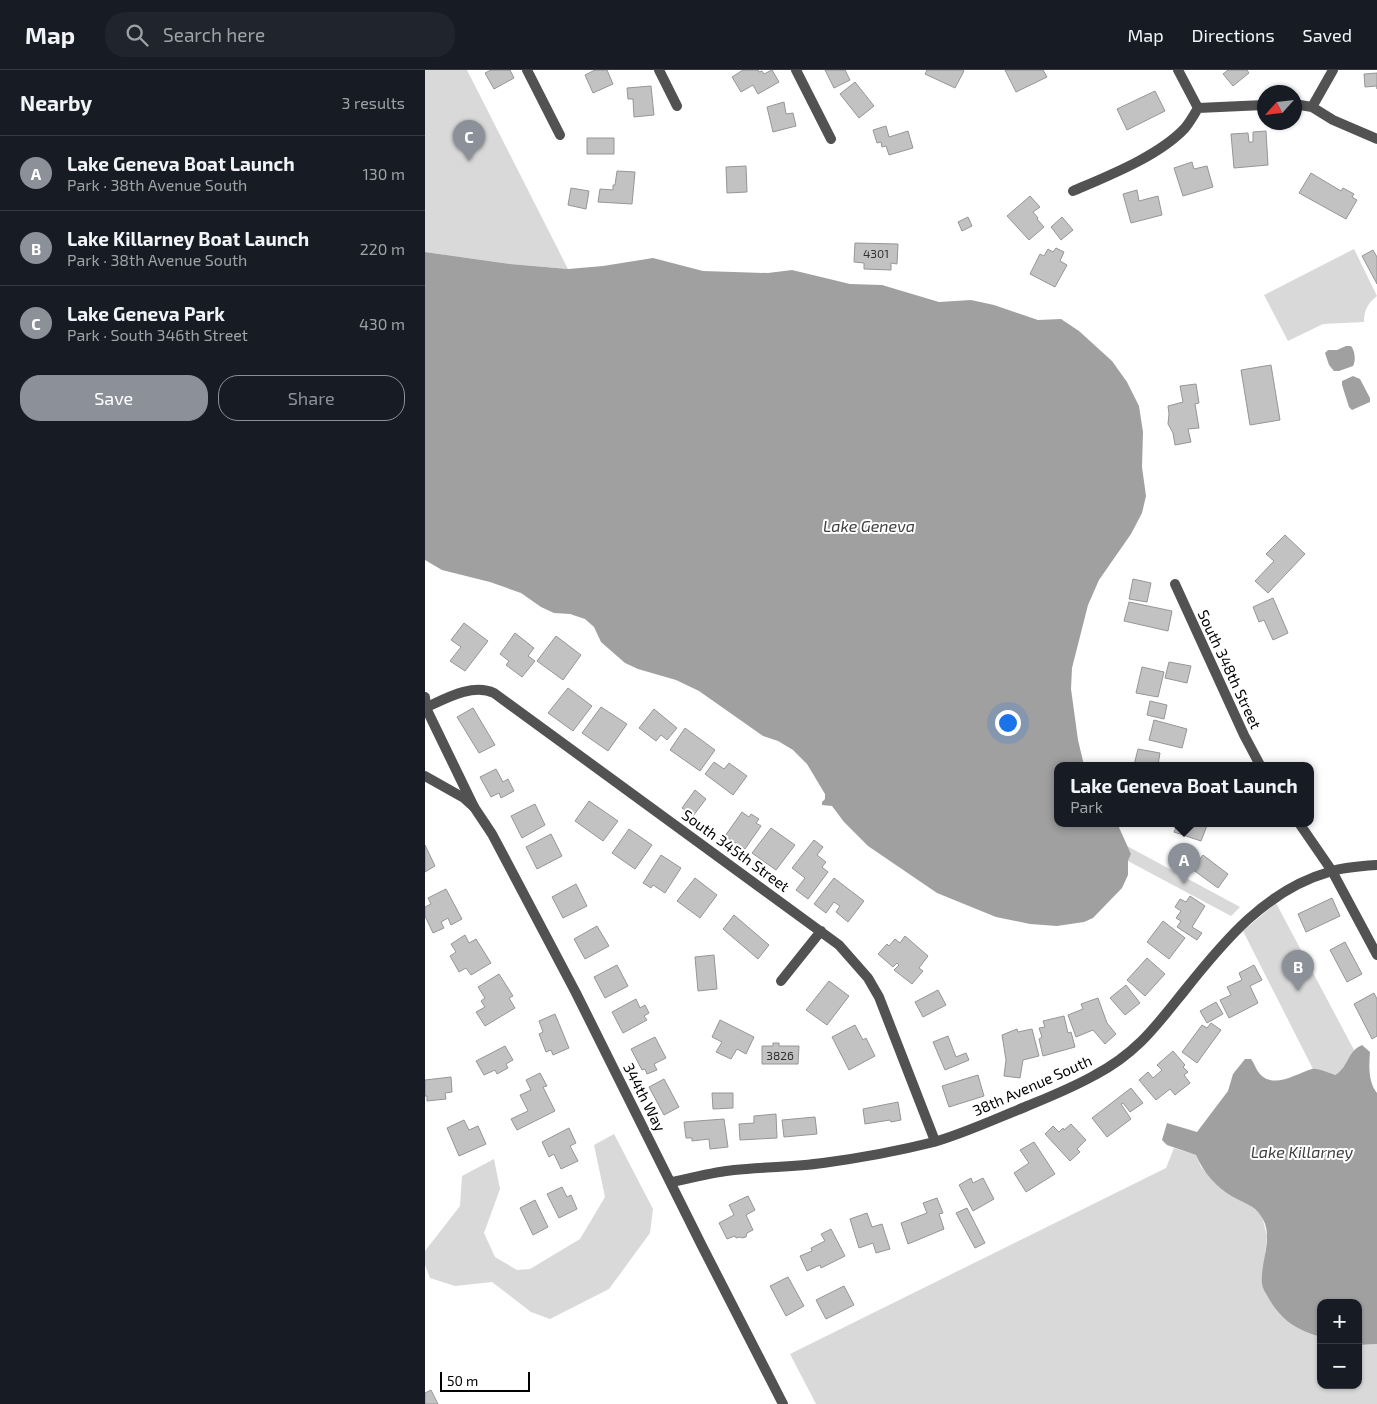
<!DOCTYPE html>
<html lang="en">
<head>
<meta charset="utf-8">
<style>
	:root { --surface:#171b24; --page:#20242c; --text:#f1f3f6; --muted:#9ea1a6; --line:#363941; --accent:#8c9099 }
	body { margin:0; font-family:"Exo 2",sans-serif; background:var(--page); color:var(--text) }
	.controls { position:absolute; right:15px; bottom:15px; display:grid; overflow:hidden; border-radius:10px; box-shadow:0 1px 4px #0004 }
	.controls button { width:45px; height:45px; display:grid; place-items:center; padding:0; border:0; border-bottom:1px solid var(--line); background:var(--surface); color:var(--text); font:25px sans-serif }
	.compass { position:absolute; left:832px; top:15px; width:45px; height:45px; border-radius:50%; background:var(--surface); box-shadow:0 1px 4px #0004; rotate:243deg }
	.scale { position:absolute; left:15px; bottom:12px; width:90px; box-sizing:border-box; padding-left:5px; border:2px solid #000; border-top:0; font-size:14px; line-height:18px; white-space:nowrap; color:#000; -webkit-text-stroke:4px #fff; paint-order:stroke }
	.you { position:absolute; left:582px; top:652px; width:18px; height:18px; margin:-12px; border:4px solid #fff; border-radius:50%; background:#1a73e8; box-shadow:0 0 0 8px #1a73e833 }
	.badge { display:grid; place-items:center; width:32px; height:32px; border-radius:50%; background:var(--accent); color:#fff; font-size:16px; font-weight:700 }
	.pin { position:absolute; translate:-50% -41px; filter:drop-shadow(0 1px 2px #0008) }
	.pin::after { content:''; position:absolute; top:26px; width:18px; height:15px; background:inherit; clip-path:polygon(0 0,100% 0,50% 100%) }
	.popup { position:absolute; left:629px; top:692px; width:260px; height:65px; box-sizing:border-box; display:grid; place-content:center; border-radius:10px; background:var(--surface); filter:drop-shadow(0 1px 4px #0005); font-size:16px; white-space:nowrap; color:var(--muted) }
	.popup b { font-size:19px; color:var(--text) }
	.popup::after { content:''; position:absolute; left:50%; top:100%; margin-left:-10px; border:10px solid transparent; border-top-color:var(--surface) }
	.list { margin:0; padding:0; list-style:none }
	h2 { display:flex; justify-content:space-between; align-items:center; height:65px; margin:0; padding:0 20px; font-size:21px }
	h2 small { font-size:16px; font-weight:400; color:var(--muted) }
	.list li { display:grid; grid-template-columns:32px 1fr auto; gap:15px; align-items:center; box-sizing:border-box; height:75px; padding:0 20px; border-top:1px solid var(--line) }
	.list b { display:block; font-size:19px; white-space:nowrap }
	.list p { margin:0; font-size:16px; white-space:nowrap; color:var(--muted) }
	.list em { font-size:16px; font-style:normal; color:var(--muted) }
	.actions { display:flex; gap:10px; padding:15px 20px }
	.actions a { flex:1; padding:11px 0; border:1px solid var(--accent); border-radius:20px; text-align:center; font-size:18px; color:var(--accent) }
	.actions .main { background:var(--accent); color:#fff }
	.icon { flex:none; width:28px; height:28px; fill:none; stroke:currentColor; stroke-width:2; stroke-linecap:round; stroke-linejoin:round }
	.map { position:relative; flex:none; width:952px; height:1334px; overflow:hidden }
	header { display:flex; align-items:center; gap:30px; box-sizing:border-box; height:70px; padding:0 25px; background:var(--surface); border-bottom:1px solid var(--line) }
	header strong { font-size:24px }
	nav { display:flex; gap:28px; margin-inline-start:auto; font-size:18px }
	.search { width:350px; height:45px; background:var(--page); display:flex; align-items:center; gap:12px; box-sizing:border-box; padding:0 18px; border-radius:20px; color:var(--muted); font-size:19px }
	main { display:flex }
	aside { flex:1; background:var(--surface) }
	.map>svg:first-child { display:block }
	.green { fill:#d9d9d9 }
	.water { fill:#a0a0a0 }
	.building { fill:#c2c2c2; stroke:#969696 }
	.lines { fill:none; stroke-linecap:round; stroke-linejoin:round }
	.minor { stroke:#525252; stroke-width:10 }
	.tertiary { stroke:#525252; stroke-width:10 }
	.labels { text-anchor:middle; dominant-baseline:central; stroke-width:4; stroke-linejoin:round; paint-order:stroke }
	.number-label { font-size:12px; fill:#303030 }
	.street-label { font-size:15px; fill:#000; stroke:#fff }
	.water-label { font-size:16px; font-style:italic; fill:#414141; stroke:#fff }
</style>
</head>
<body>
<header>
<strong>Map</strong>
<div class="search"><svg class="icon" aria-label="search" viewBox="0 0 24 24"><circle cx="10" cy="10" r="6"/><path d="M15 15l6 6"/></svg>Search here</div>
<nav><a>Map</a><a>Directions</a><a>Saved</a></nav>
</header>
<main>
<aside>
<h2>Nearby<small>3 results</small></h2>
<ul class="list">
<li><span class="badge">A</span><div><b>Lake Geneva Boat Launch</b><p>Park · 38th Avenue South</p></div><em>130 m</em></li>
<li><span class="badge">B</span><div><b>Lake Killarney Boat Launch</b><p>Park · 38th Avenue South</p></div><em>220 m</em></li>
<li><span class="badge">C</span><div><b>Lake Geneva Park</b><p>Park · South 346th Street</p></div><em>430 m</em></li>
</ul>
<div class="actions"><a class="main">Save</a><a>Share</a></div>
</aside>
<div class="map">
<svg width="952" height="1334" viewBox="0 0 952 1334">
	<rect width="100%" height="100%" fill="#fff"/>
	<path class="green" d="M0,0H42L143,199L85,194L0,182Z
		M929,179L952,226C943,233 939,240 939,252L898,254L863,271L839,225Z
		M702,776L815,837L806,846L703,791L706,784Z
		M851,833L929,980C921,988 921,999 910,1005L888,999L818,861Z
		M189,1064L228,1139L225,1163L184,1219L125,1249L106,1242L67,1212L30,1216L5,1208L0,1195V1181L35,1136L37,1106L69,1089L75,1119L59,1163L70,1187L92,1200L105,1199L155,1169L180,1127L169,1075Z
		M749,1078L771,1085L776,1097L797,1119L808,1127L823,1133L837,1146L842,1166L837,1215L891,1266L896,1267V1315H933V1275L952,1274V1334H391L365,1284L741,1098Z"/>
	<path class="water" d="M0,182L85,194L143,199L178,196L228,188L278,201L343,203L367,200L425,214L457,215L514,232L546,230L569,235L613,250L636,249L654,261L687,291L702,312L714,336L718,362L717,397L721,426L717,443L706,464L674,510L663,535L647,598L646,619L653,670L659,695H633V753H692L706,784L703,791V805L697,818L668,848L659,852L632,856L605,854L571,847L512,823L443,776L419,752L407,736L397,735V732L400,729V724L382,694L368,680L353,671L338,666L274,621L251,610L213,599L200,593L176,572L169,557L160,549L145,544L129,543L116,537L96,523L65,512L17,500L0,490Z
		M921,276H926C930,281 931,290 928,296L914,301H909L904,295L900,283L903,280H912Z
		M928,306L935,309L945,328V332L927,340L924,337L917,315V311Z
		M937,975L945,982C944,995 943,1012 952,1023V1274L933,1275V1233H896V1267C871,1260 855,1249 843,1227C841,1223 837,1218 837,1213C835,1192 850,1166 836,1146C829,1135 819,1133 808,1127C792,1118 778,1102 771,1085L742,1075L737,1070L742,1053L772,1062L803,1021L808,1004L820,989H826C830,994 831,1001 837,1006C851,1018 873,1003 887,999C893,998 904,1003 910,1005C924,997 921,982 937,975Z"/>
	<path class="building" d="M66,0H85L89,8L69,19L60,3Z
		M170,0H182L188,14L168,23L160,5Z
		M318,0H333L334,2L337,1L339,4L347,0L354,12L333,24L328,15L316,22L307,7Z
		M400,0H420L425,10L409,18Z
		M502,0H538L539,1L530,18L500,4Z
		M580,0H618L622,7L591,22Z
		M803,0H822L824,3L808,16L798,4Z
		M952,3V19V16L940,17L939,4Z
		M430,12L449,36L434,48L415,24Z
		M226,16L229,45L209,47L208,29H203L202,18Z
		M730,21L740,41L702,60L692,39Z
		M359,32L361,44L368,43L371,56L348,62L342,37Z
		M461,56L464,67L483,61L488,78L464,85L461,76L457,77L456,72L452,73L448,60Z
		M841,61L843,95L809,98L806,64L823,63L824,72H828V62Z
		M162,68H189V84H162Z
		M767,92L769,99L782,96L788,117L758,126L749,98Z
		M321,96L322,122L302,123L301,97Z
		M192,101L210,102L207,134L173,132L175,119L188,120V115H190Z
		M886,103L916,121L918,118L929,124L927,127L932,130L921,149L874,123Z
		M146,118L164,121L161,139L143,135Z
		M712,120L714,131L733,126L737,145L706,153L698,124Z
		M605,126L615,137L608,142L613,148L612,149L619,157L604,170L582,146Z
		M543,147L547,156L537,161L533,152Z
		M637,147L648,160L636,170L626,157Z
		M430,173L473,174L472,194L466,193V200L439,199V193L429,192Z
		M631,178L639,182L635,191L642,195L630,217L605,204L615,184L619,186L623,179L628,182Z
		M948,180L952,187V214L937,186Z
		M846,295L855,350L825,355L816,300Z
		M771,314L774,333L770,334L774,358L763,359L766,372L750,375L748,363L743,354L744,344L743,336L758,332L755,316Z
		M860,465L880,484L843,523L830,511L849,491L841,484Z
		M708,509L726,513L722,532L704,529Z
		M848,528L863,563L848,570L839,550L834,552L828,537Z
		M704,532L747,541L743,561L699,551Z
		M39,553L63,571L40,601L25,591L36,577L26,570Z
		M90,563L109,578L103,586L110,591L97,607L81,595L84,591L75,584Z
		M131,566L156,585L138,610L112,591Z
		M744,592L766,596L762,613L740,608Z
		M717,597L739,602L733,627L711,623Z
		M143,618L167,636L148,661L123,643Z
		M725,631L742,635L739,649L722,645Z
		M176,637L202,654L183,681L157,663Z
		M48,638L70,675L54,683L32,647Z
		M229,639L252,658L242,670L236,665L231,671L214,658Z
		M729,650L762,659L757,678L724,670Z
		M260,658L290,680L275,701L245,680Z
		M713,679L735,683L733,695H709Z
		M289,692L299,699L304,693L322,706L308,725L280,704Z
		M71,699L78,712L83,709L89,721L76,728L74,723L66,727L55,707Z
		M270,720L281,729L268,746L257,738Z
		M164,731L193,751L178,771L150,751Z
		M110,734L120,755L97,768L86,746Z
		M317,742L324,747L326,744L334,749L331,753L336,756L320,779L300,766Z
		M753,753H783L776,771L749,762Z
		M797,753H811L810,756Z
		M346,758L370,775L351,800L327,783Z
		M204,759L227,775L210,799L187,783Z
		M126,764L137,786L112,799L101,777Z
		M389,770L398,777L392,785L401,792L397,797L403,802L383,829L371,820L380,808L367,798Z
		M0,775L10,796L0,802Z
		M236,785L256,798L240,823L228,815L226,818L218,813Z
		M778,785L803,804L793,818L767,799Z
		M270,808L292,825L275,848L252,831Z
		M409,808L439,831L423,852L411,842L415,836L409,832L401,843L389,834Z
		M151,814L162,836L138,848L127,827Z
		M21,819L37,849L26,855L23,848L16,852L19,858L8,863L0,846V837L6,834L3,828Z
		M765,826L780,836L767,857L777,863L772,870L752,857L756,851L751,848L756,841L750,837L755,829L761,832Z
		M907,828L915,846L881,862L873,844Z
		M309,845L344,875L333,889L298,859Z
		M738,851L760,868L744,889L722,872Z
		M172,856L184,876L160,889L149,869Z
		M40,865L44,873L51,869L66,893L46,905L41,898L34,902L25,886L31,882L26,874Z
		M480,866L503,886L494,898L498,901L487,914L469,900L474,895L472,893L468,897L453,884L462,874L464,876L470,869L475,873Z
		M920,872L937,904L922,912L905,880Z
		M289,885L292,919L273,921L270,887Z
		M722,888L740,904L720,926L702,910Z
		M192,895L203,916L180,928L169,907Z
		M829,895L837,910L825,916L833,933L804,948L795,930L806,925L802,917L817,910L814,903Z
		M74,904L88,926L84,928L90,938L60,956L51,942L60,937L56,931L60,928L53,917Z
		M404,911L424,926L402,955L381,940Z
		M701,915L715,933L700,945L685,928Z
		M513,920L521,935L498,947L490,932Z
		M949,923L952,929V966L947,969L929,934Z
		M673,928L682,953L691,964L680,974L668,960L651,967L643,945L658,939L656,934Z
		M211,929L215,938L220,935L224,943L219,946L222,950L198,963L187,942Z
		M791,932L798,944L782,953L775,941Z
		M130,944L144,978L128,985L126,980L121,982L114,964L118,962L114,951Z
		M639,946L643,963L646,962L650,977L618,986L614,969L617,967L614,958L620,957L618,951Z
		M295,950L329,967L321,984L312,979L306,989L291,982L297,972L287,967Z
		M786,953L796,960L772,993L757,982L777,955L782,958Z
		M430,955L438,970L441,968L450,986L424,1000L407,967Z
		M592,959L593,962L607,959L614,986L598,990L595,1008L579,1006L581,990L577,965Z
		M523,966L531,987L541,983L544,990L520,1000L508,972Z
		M230,967L241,988L229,994L232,1000L222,1004L220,999L217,1000L206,979Z
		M348,973H354V976H374L373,994H337V976H348Z
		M80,976L88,990L81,994L83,998L72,1004L70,1000L59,1005L51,991Z
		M748,981L760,995L758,997L763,1002L759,1005L765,1013L750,1025L745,1019L731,1030L714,1010L723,1002L728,1008L737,1000L732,995Z
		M115,1003L122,1016L118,1017L130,1041L92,1060L86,1049L103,1041L95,1025L106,1020L101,1010Z
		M553,1005L559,1026L524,1037L517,1016Z
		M26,1007L27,1022L20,1023L21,1029L2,1031V1026H0V1010Z
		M239,1009L254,1037L239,1045L224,1017Z
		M706,1018L718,1033L705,1042L698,1033L696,1034L706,1049L682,1067L667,1048Z
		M287,1023H308V1038L288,1039Z
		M473,1032L476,1050L466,1052L465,1050L440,1054L438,1039Z
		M351,1044L352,1068L315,1070L314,1054L329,1053V1046Z
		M390,1047L392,1064L359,1067L357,1050Z
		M299,1049L303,1077L285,1079L284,1069L267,1071V1068H261L259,1052Z
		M39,1050L44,1060L53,1056L61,1074L34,1086L22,1058Z
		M646,1054L661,1070L652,1079L655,1082L645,1091L620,1064L628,1056L634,1062L638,1058L639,1060Z
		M144,1058L151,1073L145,1076L153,1091L136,1099L129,1084L124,1087L117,1072Z
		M609,1072L630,1104L601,1122L589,1103L604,1093L595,1080Z
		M546,1108L548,1113L558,1108L569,1129L548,1141L534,1115Z
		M137,1117L142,1127L146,1125L152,1139L134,1148L122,1124Z
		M323,1126L330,1140L321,1145L328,1160L322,1163L321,1167L317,1168L315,1167L311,1168L310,1166L302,1169L294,1153L309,1145L304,1135Z
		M512,1128L518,1143L514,1144L519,1159L483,1174L476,1153L502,1143L498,1133Z
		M110,1130L123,1157L108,1165L95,1138Z
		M542,1138L560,1173L550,1178L531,1143Z
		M442,1143L447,1157L457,1154L465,1179L451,1183L448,1173L434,1178L425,1149Z
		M406,1159L420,1186L396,1198L395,1195L382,1201L375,1186L387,1181L386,1178L400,1171L396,1164Z
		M363,1207L379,1236L361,1246L345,1216Z
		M419,1216L429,1235L401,1249L391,1230Z
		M6,1320L13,1334H0V1323Z"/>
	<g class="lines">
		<path class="minor" d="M102,0L135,65
			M234,0L252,36
			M371,0L406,69
			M753,0L773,38
			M869,34L887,37L908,50L952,69
			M887,37L908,0
			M648,121C683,106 734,86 760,58C765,52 769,45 773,38L839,35
			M750,514L819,665L835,695
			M0,627L1,638L49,737
			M0,638C20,629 47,613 69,623L414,875L443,908L454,927L510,1071
			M874,753L907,801L952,885
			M356,911L396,861"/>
		<path class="tertiary" d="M0,706L39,728L49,737L67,764L151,923L277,1176L358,1334
			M246,1112C267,1108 288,1102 309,1100C339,1097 369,1097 398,1093C435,1088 473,1081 509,1072C540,1063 570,1049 600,1037C624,1027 647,1018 670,1005C712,983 731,956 760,920C799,871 841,820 904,802C919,797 936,796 952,795"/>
	</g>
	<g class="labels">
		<g class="number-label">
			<text x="451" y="183">4301</text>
			<text x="355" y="985">3826</text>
		</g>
		<g class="street-label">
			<text transform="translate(805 599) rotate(65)">South 348th Street</text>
			<text transform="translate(311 780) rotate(36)">South 345th Street</text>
			<text transform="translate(607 1015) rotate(-24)">38th Avenue South</text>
			<text transform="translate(220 1027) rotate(63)">344th Way</text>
		</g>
		<g class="water-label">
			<text x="444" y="455">Lake Geneva</text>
			<text x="877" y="1081">Lake Killarney</text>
		</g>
	</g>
</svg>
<div class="controls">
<button>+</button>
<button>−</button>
</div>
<svg class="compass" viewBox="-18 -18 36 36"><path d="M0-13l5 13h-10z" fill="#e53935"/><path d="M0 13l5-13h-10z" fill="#9ea1a6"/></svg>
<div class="scale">50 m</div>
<div class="you"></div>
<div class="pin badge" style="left:759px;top:814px">A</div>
<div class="popup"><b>Lake Geneva Boat Launch</b>Park</div>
<div class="pin badge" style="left:873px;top:921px">B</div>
<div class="pin badge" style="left:44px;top:91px">C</div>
</div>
</main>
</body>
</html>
